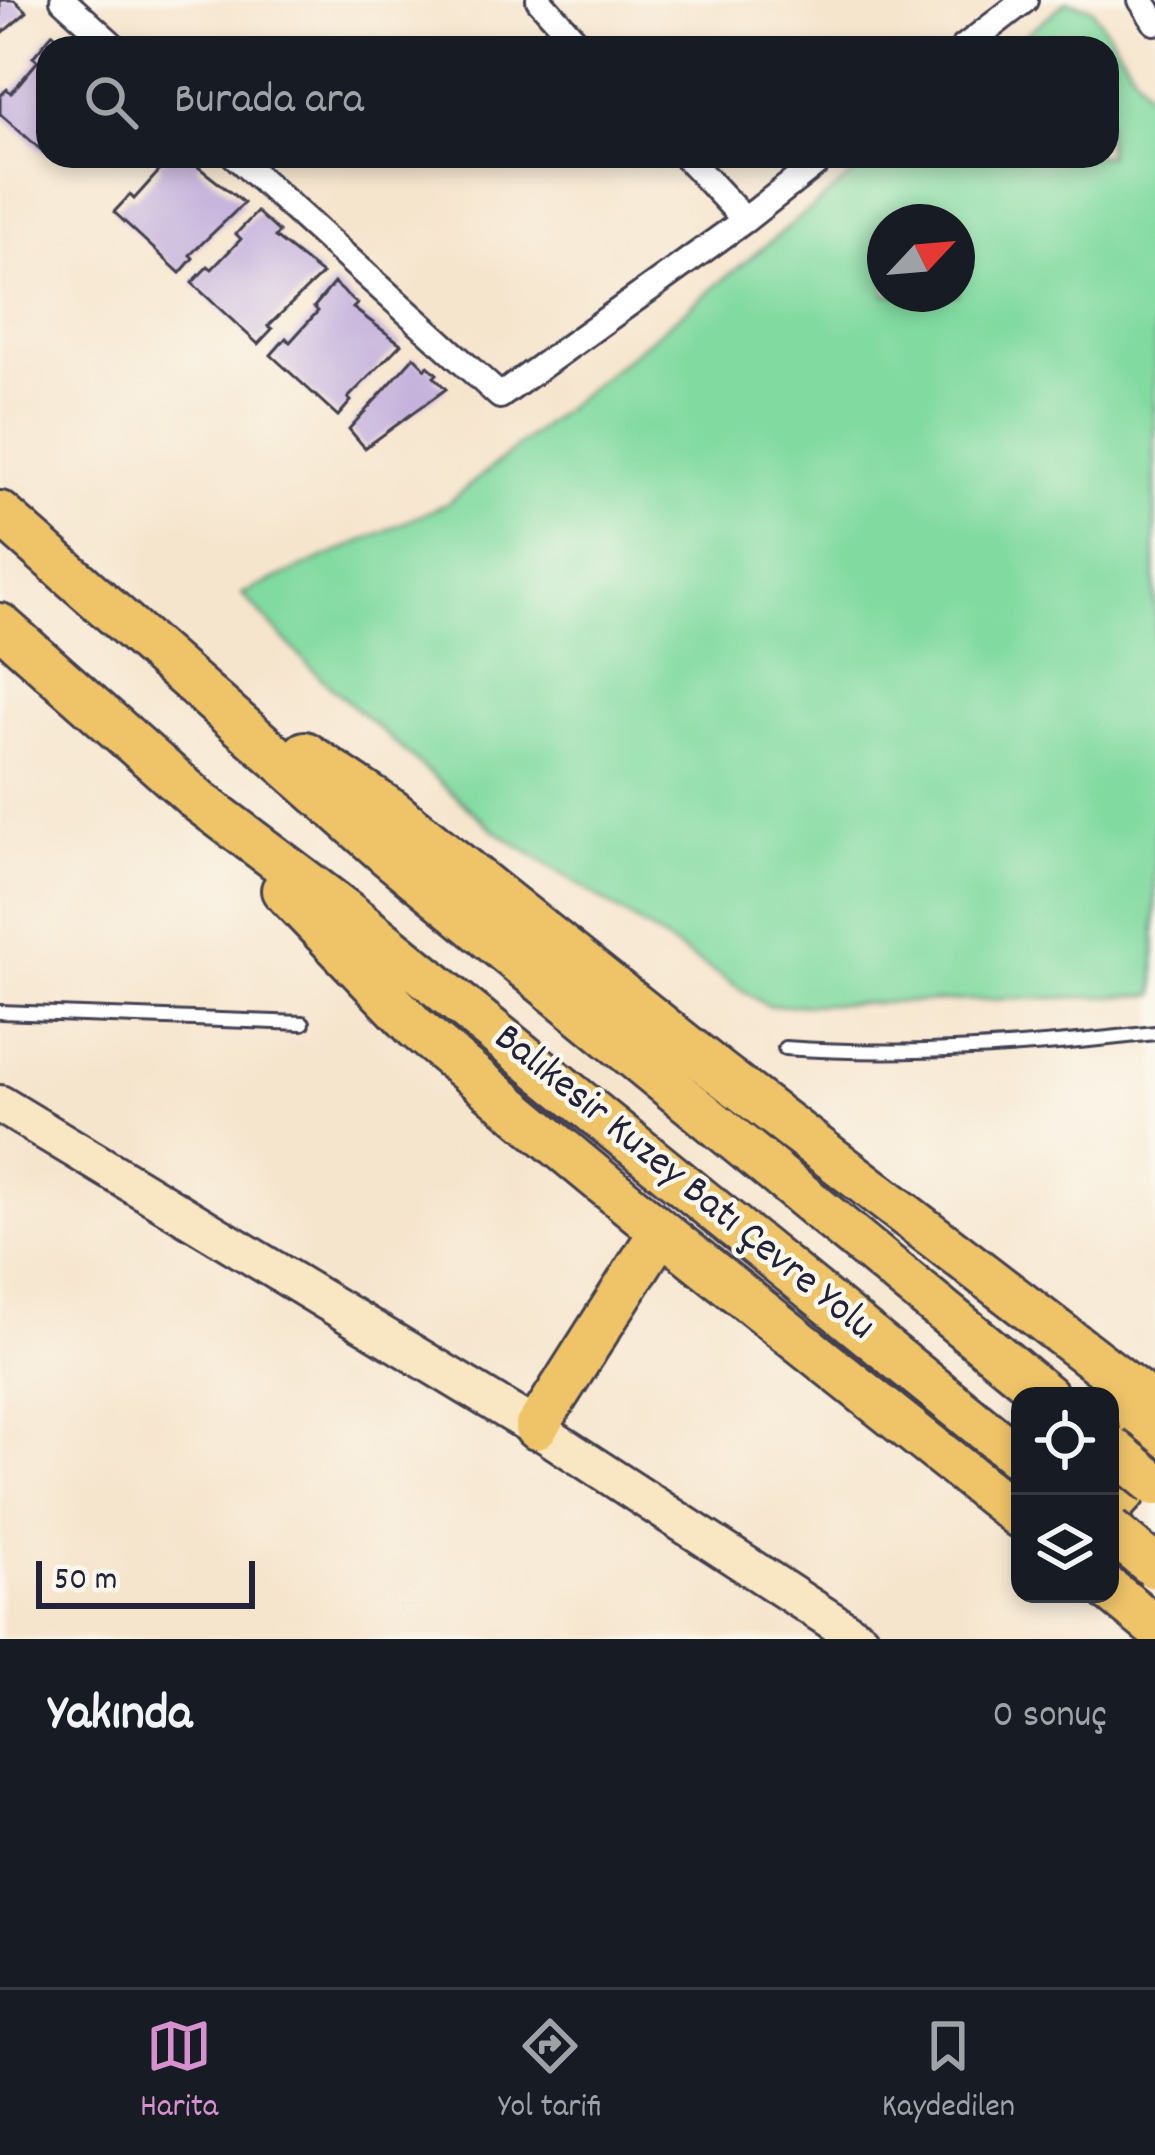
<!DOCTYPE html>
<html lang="tr">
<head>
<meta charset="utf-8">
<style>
	:root { --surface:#171b24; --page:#20242c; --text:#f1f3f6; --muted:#9ea1a6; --line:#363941; --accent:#d690ce }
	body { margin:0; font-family:Dekko,sans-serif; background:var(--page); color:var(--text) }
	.controls { position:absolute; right:36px; bottom:36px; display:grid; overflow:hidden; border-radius:24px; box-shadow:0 6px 18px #0003 }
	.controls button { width:108px; height:108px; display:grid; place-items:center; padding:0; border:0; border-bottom:3px solid var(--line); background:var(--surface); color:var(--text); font:60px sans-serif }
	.compass { position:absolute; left:867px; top:204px; width:108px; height:108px; border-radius:50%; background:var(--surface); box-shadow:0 6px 18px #0003; rotate:64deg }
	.scale { position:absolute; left:36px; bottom:30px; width:219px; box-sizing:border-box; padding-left:12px; border:6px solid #22223b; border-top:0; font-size:33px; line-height:42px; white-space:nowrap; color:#22223b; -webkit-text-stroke:9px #fbf7ec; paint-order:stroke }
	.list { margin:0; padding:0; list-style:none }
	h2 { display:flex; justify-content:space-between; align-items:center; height:156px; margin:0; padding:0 48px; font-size:51px }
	h2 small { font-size:39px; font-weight:400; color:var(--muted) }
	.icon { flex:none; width:66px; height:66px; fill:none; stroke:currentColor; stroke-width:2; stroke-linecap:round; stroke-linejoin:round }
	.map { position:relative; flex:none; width:1155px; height:1639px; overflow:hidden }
	.search { position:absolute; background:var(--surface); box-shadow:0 6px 18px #0003; left:36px; right:36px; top:36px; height:132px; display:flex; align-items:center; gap:30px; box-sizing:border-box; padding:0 42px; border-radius:36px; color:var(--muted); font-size:45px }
	.sheet { height:348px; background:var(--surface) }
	nav { display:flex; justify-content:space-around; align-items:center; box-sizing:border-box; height:168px; border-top:3px solid var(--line); background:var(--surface); font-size:33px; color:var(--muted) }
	nav a { display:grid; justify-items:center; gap:6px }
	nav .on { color:var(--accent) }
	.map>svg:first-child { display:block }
	.green { fill:#81daa0; stroke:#527e6e; stroke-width:3; fill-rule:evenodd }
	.building { fill:#c3afdb }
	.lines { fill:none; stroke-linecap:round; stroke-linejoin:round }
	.service-casing { stroke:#423f51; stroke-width:18 }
	.minor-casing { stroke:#423f51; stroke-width:30 }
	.secondary-casing { stroke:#423f51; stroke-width:42 }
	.trunk-casing { stroke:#423f51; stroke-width:48 }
	.service { stroke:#fff; stroke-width:12 }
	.minor { stroke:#fff; stroke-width:24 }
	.secondary { stroke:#f9e7c3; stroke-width:36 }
	.trunk { stroke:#efc469; stroke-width:42 }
	.trunk-bridge-casing { stroke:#423f51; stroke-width:48; stroke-linecap:butt }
	.trunk-bridge { stroke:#efc469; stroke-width:42 }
	.labels { text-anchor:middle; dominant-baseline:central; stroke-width:9; stroke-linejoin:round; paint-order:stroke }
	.street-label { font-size:42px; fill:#22223b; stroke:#fbf7ec }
</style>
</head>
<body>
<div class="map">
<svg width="1155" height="1639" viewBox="0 0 1155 1639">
	<rect width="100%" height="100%" fill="#fbf7ec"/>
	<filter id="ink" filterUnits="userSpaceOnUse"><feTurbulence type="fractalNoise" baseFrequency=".00833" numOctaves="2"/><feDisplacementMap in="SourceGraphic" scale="24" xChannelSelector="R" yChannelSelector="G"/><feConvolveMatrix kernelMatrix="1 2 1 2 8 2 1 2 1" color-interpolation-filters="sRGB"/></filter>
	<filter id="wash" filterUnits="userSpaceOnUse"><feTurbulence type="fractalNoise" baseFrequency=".004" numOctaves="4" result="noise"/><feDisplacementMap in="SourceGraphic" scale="48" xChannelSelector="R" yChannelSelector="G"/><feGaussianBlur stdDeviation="2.7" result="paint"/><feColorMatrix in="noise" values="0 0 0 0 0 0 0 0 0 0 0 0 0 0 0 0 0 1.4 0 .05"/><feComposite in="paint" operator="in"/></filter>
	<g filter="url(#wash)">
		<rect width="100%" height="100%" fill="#f6e5cd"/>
		<path class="green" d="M1067,1L1092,8L1155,105V995L767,1006L494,830L320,677L242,594L448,503L876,156H1107V48H1009ZM885,222H957V294H885Z"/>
		<g id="blocks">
			<path class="building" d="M0,0H14L27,12L0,35Z
				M53,33L70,48H48V156L0,114V96L7,89L11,93L38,61L33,57Z
				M165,156H195L201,162L197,166L244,203L190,255L193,258L180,273L114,212L130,195L134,199L162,168L158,164Z
				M257,212L279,232L275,237L322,274L268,326L272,329L258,344L192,283L208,266L212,269L241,239L236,234Z
				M334,283L357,304L353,308L401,344L348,398L351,401L338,416L271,355L286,338L290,342L318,311L314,307Z
				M414,357L426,369L428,366L437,374L434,377L446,389L365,448L349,429Z"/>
		</g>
	</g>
	<g filter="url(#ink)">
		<use href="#blocks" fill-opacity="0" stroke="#423f51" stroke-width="3"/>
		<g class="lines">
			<defs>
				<path id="service" d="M0,1012L303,1023
					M785,1048C909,1057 1032,1047 1155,1033"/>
				<path id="minor" d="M63,0L116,48
					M539,0L582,48
					M1141,0L1155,22
					M963,48L1025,0
					M235,156L500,396L745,220L826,156
					M685,156L745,220"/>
				<path id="secondary" d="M0,1104L536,1428L860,1639"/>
				<path id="trunk" d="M0,513L390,857L1047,1396
					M0,625L200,802L345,911L1020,1458
					M305,753L392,811L719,1072L1155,1406
					M283,890L416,1028L661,1231L1020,1517
					M536,1428L661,1231
					M1110,1506C1150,1472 1155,1425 1121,1387
					M1110,1590L1155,1627"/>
			</defs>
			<use href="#service" class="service-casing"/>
			<use href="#minor" class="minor-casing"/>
			<use href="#secondary" class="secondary-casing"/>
			<use href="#trunk" class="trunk-casing"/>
			<use href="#service" class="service"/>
			<use href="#minor" class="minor"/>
			<use href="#secondary" class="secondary"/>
			<use href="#trunk" class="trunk"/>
			<defs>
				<path id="trunk-bridge" d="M1110,1447L1155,1484
					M1110,1530L1155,1567"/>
			</defs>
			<use href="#trunk-bridge" class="trunk-bridge-casing"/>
			<use href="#trunk-bridge" class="trunk-bridge"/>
		</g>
	</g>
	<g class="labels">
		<g class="street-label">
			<text transform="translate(683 1184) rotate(39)">Balıkesir Kuzey Batı Çevre Yolu</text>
		</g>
	</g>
</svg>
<div class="controls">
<button><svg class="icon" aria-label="locate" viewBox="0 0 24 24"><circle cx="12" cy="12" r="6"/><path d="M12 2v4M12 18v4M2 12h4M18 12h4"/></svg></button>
<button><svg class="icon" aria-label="layers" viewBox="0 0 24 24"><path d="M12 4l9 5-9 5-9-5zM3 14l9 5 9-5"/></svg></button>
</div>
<svg class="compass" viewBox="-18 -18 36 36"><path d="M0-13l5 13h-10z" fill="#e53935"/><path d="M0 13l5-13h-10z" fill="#9ea1a6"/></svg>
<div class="scale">50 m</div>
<div class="search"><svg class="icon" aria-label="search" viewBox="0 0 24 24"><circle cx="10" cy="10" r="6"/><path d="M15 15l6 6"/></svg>Burada ara</div>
</div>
<section class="sheet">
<h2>Yakında<small>0 sonuç</small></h2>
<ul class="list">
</ul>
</section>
<nav>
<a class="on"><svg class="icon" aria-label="map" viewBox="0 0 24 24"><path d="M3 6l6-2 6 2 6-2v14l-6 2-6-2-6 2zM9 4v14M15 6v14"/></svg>Harita</a>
<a><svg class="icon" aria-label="directions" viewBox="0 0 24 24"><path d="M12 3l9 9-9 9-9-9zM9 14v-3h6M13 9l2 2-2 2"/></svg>Yol tarifi</a>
<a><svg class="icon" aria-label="saved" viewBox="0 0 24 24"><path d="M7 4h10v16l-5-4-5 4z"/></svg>Kaydedilen</a>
</nav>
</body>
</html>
